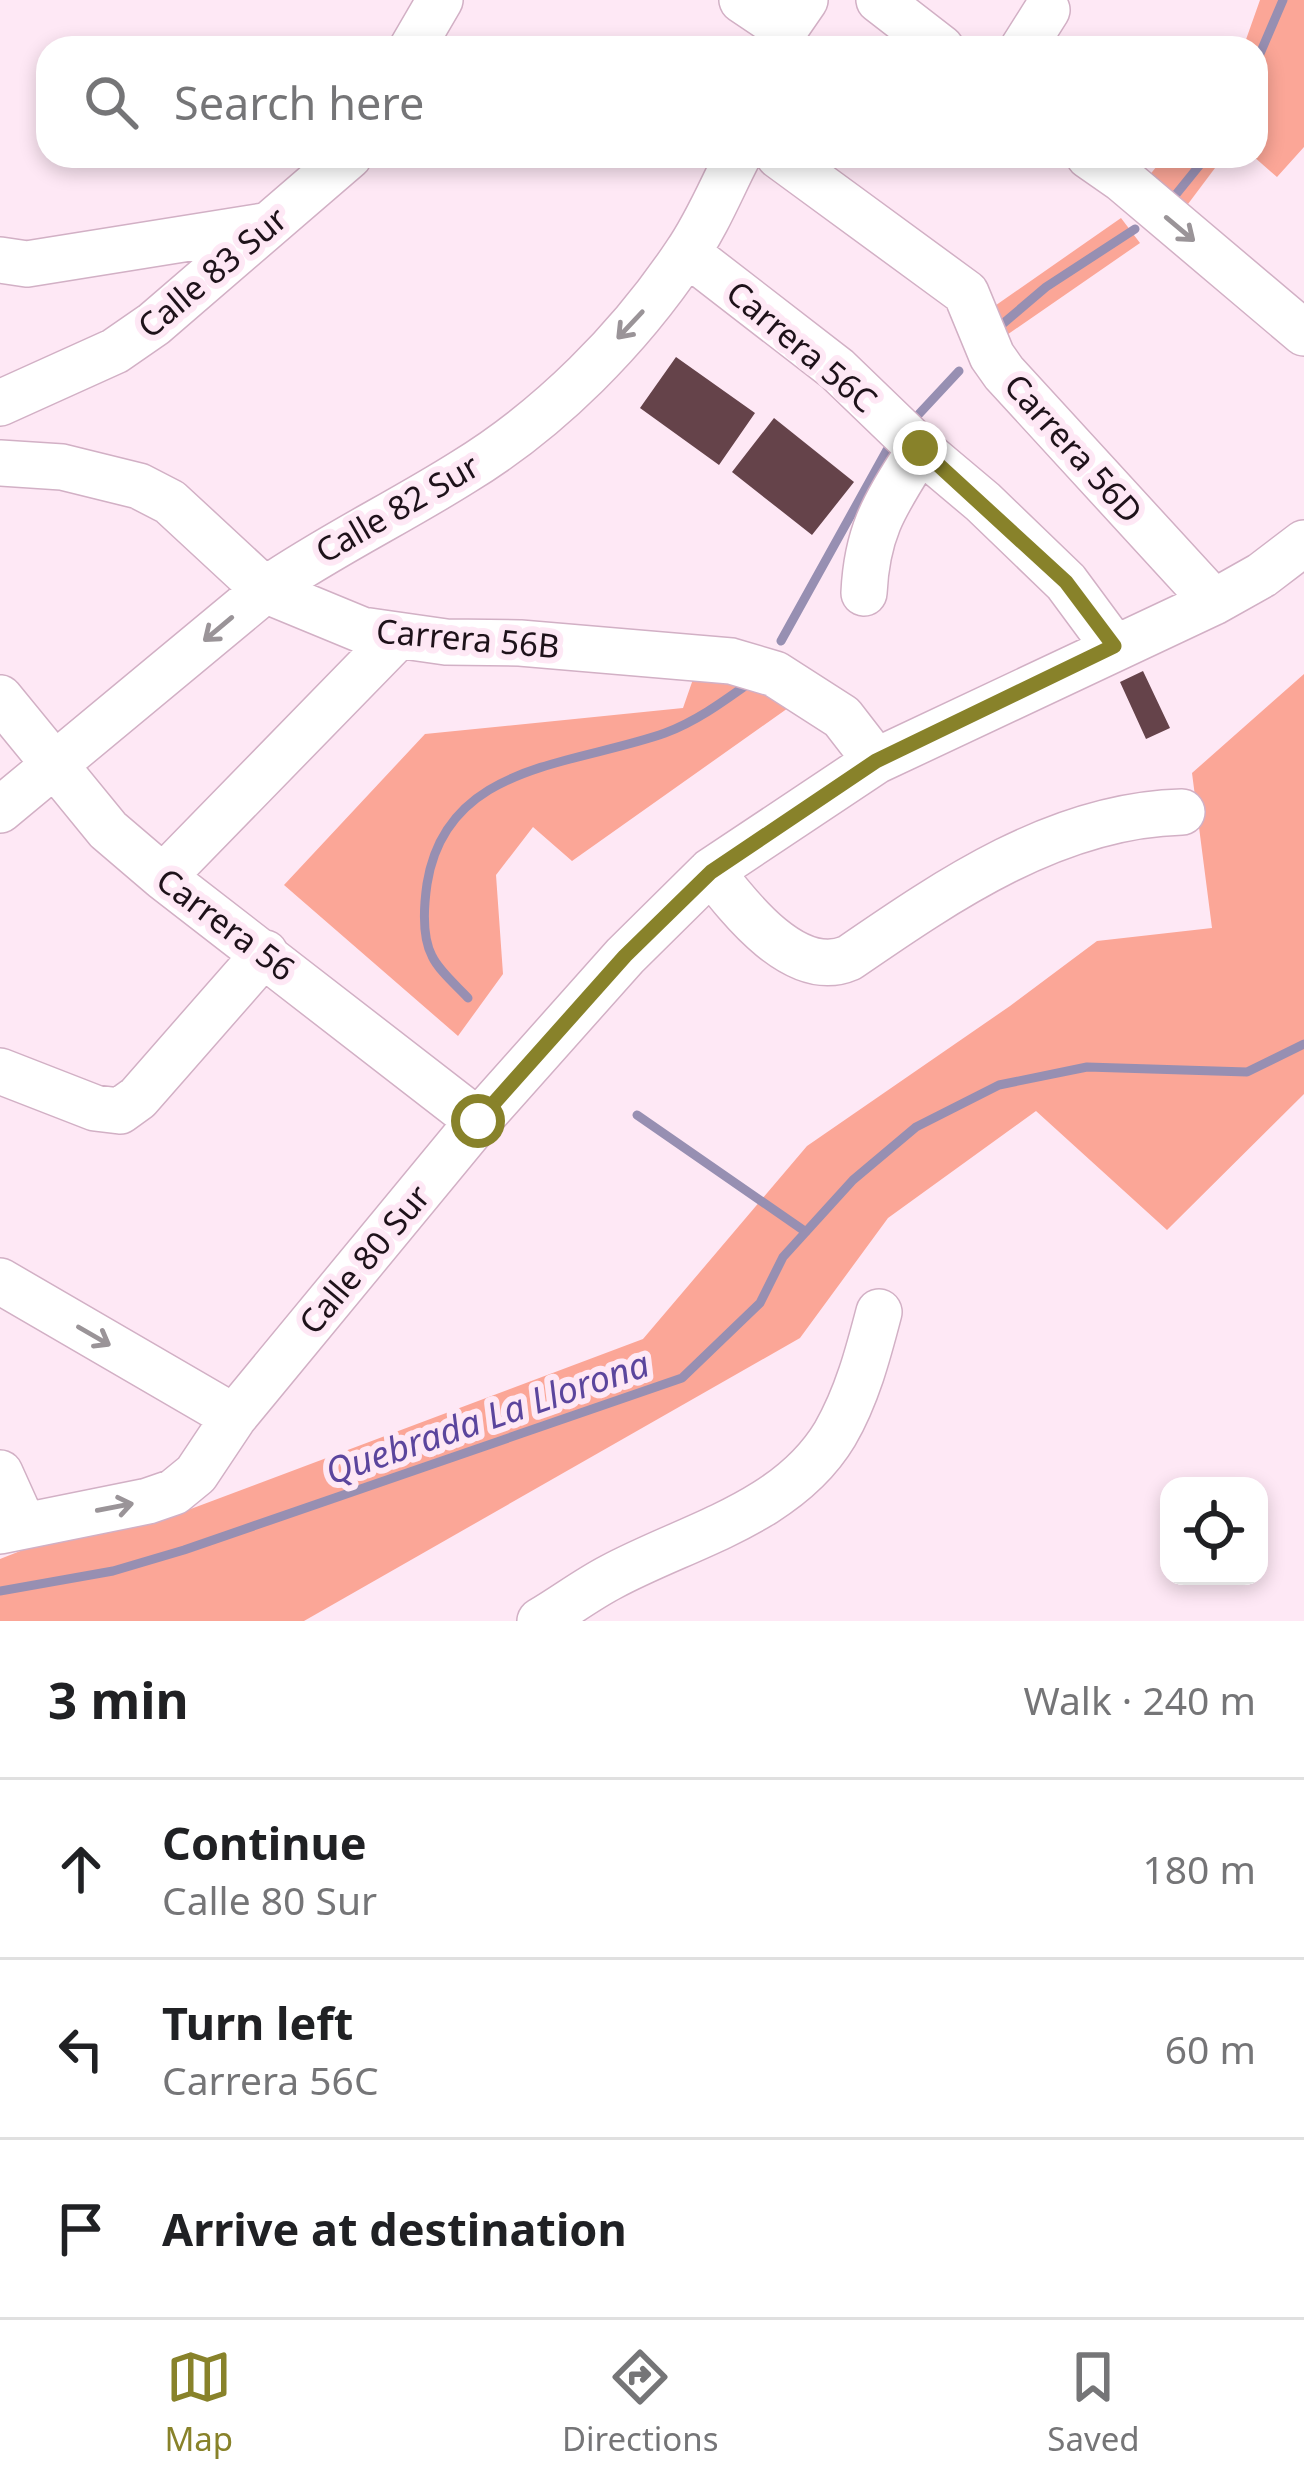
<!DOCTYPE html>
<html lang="en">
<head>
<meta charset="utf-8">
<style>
	:root { --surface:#fff; --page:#f2f2f2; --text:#202124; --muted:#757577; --line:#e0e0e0; --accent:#88822a }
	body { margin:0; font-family:"Noto Sans",sans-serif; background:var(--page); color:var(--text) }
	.controls { position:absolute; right:36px; bottom:36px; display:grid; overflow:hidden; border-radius:24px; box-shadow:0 6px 18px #0003 }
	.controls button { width:108px; height:108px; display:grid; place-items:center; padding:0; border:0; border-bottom:3px solid var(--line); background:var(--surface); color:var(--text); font:60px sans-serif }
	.stop { position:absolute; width:36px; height:36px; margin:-27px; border:9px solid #88822a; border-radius:50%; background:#fff }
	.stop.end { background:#88822a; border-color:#fff; box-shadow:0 3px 12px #0008 }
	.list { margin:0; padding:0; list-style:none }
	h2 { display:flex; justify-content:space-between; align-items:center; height:156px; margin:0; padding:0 48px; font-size:51px }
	h2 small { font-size:39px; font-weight:400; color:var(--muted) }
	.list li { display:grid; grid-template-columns:78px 1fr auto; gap:36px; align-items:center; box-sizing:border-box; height:180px; padding:0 48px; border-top:3px solid var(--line) }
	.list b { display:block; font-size:45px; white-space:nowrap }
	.list p { margin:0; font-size:39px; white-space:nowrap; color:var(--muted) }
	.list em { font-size:39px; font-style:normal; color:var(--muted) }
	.icon { flex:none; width:66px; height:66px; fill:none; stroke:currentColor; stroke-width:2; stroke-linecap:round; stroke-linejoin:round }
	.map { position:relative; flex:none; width:1304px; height:1621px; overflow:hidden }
	.search { position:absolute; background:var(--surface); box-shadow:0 6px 18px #0003; left:36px; right:36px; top:36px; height:132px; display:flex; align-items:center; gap:30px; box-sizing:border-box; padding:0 42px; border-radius:36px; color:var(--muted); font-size:45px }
	.sheet { height:696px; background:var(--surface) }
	nav { display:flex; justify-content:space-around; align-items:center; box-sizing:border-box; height:168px; border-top:3px solid var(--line); background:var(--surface); font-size:33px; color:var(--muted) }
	nav a { display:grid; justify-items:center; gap:6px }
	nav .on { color:var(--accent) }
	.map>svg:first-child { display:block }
	.green { fill:#fba697 }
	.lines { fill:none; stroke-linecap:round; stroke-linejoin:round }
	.stream { stroke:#978fb2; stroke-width:9 }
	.building { fill:#65434a }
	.minor-casing { stroke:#d2b0c5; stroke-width:48 }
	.minor { stroke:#fff; stroke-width:45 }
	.oneway { stroke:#9a9498 }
	.route { stroke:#88822a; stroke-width:15 }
	.labels { text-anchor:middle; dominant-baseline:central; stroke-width:12; stroke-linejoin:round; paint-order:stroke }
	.street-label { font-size:33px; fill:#1e121a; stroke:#fee8f5 }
	.water-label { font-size:36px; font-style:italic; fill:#5b459d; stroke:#fee8f5 }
</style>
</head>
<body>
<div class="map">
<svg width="1304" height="1621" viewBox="0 0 1304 1621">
	<rect width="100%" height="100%" fill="#fee8f5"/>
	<path class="green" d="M1260,0H1304V147L1277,177L1253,156L1256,48H1243Z
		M1165,156H1224L1182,212L1140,187Z
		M1121,218L1140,243L1001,339L989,310Z
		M699,662L805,696L572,861L533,827L496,875L503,974L458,1036L284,885L425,734L683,708Z
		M1304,674V1094L1167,1230L1036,1111L888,1218L800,1338L304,1621H0V1559L48,1540L180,1513L643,1339L807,1146L1010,1006L1097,941L1212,928L1192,773Z"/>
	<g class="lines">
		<path class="stream" d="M1256,63L1283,0
			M1169,203L1207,156
			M999,327L1046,287L1135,229
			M918,415L959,371
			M781,641L887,450
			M468,998C457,986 439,971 432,956C422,937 424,905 427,884C446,763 572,766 665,733C697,721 724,701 752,681
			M637,1115L806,1232
			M0,1591L113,1571L184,1550L682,1378L760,1303L783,1257L853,1180L916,1127L999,1085L1087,1067L1247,1072L1304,1044"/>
	</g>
	<path class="building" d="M676,357L755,413L719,465L640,408Z
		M774,418L854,482L812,535L732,472Z
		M1143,671L1170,728L1146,739L1120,682Z"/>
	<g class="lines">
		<defs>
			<path id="minor" d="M742,0L785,29
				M879,0L941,48
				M412,48L440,0
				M778,48L785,29L805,0
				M1023,48L1047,10
				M779,156L966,293L992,356L1004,373L1214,602
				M1089,156L1122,179L1304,333
				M687,253L837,369L920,449L983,502L1066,582L1114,647
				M0,260L27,264L264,226
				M0,403L115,351L154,324L349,156
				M0,463L62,467L139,486L170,502L265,590L362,630L446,642L520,643L731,661L775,674L842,717L876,761
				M864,593C867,528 887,502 920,449
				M0,698L108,830L163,877L478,1121
				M0,810L265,590C329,546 398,513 463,472C550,419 630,338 686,254C707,224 721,189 738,156
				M711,871C740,909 796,981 849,958C948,890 1057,815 1182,812
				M163,877L398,636
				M0,1071L95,1108L120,1111L138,1098L265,953
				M0,1281L234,1417
				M0,1473L23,1524
				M0,1531L148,1501L174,1492L196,1474L234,1417L478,1121L625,956L711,871L876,761L1214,602L1262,575L1304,543
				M540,1621C564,1607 586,1590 611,1577C687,1536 787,1514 835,1434C857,1396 868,1354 879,1312"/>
		</defs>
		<use href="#minor" class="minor-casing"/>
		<use href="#minor" class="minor"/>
	</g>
	<defs><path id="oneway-shaft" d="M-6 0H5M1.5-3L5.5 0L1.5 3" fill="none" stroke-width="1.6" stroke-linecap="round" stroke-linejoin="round" transform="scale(3)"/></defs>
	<g class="oneway">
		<use href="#oneway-shaft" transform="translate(1180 229) rotate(40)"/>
		<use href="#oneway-shaft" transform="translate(630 325) rotate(133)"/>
		<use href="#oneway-shaft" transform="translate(218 629) rotate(140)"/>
		<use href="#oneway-shaft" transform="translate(94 1336) rotate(30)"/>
		<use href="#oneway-shaft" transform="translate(115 1507) rotate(-11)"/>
	</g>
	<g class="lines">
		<path class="route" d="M478,1121L625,956L711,872L876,761L1114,646L1066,582L920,448"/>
	</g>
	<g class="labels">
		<g class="street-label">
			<text transform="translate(212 272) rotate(-40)">Calle 83 Sur</text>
			<text transform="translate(802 346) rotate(40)">Carrera 56C</text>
			<text transform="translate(1074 448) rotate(48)">Carrera 56D</text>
			<text transform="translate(397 508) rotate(-30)">Calle 82 Sur</text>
			<text transform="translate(468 638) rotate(5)">Carrera 56B</text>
			<text transform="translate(226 924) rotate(37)">Carrera 56</text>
			<text transform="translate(364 1259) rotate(-50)">Calle 80 Sur</text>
		</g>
		<g class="water-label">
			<text transform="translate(487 1417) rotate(-19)">Quebrada La Llorona</text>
		</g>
	</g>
</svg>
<div class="controls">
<button><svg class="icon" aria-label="locate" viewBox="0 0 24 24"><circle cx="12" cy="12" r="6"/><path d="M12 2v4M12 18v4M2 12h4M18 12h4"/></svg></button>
</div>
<div class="stop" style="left:478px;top:1121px"></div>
<div class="stop end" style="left:920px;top:448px"></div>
<div class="search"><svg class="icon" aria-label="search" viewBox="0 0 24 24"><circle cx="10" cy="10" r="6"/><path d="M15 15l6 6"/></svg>Search here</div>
</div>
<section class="sheet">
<h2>3 min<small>Walk · 240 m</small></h2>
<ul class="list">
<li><svg class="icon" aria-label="ahead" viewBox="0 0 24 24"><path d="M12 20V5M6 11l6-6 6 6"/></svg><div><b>Continue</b><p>Calle 80 Sur</p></div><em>180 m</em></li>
<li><svg class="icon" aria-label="left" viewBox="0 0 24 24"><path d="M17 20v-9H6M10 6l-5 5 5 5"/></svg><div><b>Turn left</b><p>Carrera 56C</p></div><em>60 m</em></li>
<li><svg class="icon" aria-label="arrive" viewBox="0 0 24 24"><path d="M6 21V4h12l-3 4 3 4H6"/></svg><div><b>Arrive at destination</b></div></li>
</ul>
</section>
<nav>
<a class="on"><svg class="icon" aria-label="map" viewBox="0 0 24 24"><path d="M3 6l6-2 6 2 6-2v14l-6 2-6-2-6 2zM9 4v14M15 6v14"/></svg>Map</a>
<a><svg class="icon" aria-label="directions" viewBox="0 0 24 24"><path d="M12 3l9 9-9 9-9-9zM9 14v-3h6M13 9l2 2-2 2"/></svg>Directions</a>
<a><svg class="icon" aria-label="saved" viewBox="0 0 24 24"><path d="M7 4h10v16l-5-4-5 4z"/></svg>Saved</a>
</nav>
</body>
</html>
